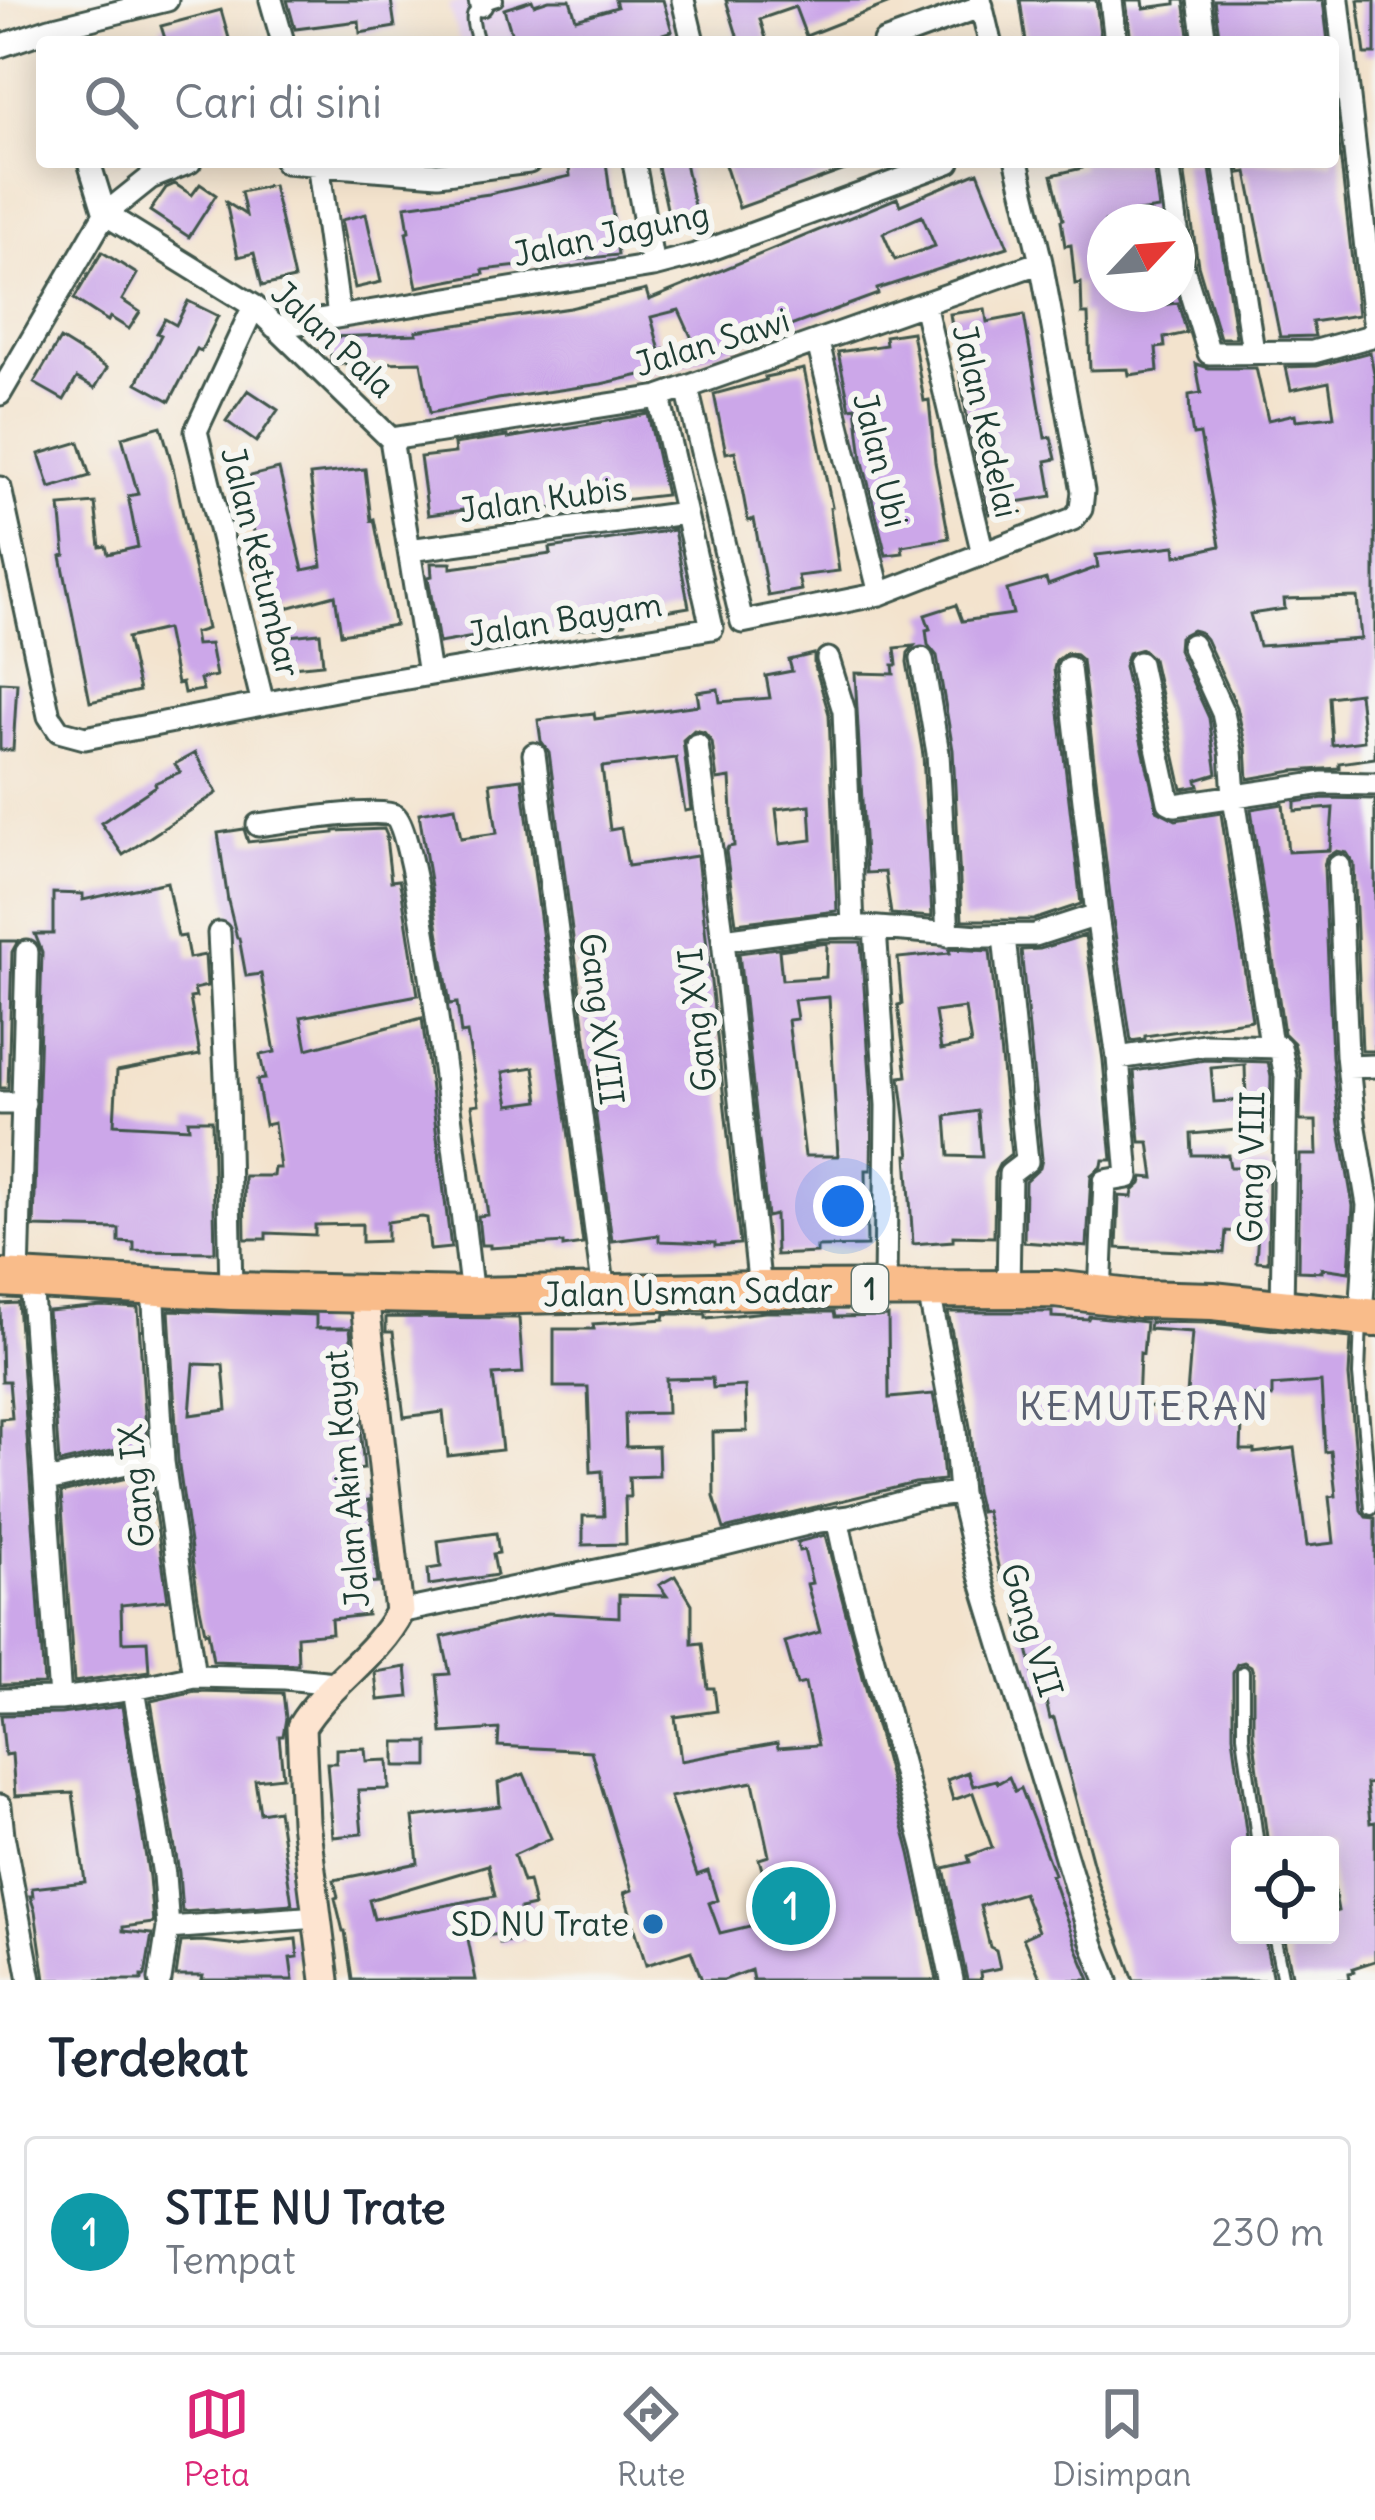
<!DOCTYPE html>
<html lang="id">
<head>
<meta charset="utf-8">
<style>
	:root { --surface:#fff; --page:#f6f6f7; --text:#1f2937; --muted:#747a83; --line:#e0e1e3; --accent:#db2777 }
	body { margin:0; font-family:Delius,sans-serif; background:var(--page); color:var(--text) }
	.controls { position:absolute; right:36px; bottom:36px; display:grid; overflow:hidden; border-radius:12px; box-shadow:0 6px 30px #0003 }
	.controls button { width:108px; height:108px; display:grid; place-items:center; padding:0; border:0; border-bottom:3px solid var(--line); background:var(--surface); color:var(--text); font:60px sans-serif }
	.compass { position:absolute; left:1087px; top:204px; width:108px; height:108px; border-radius:50%; background:var(--surface); box-shadow:0 6px 30px #0003; rotate:64deg }
	.you { position:absolute; left:843px; top:1206px; width:42px; height:42px; margin:-30px; border:9px solid #fff; border-radius:50%; background:#1a73e8; box-shadow:0 0 0 18px #1a73e833 }
	.badge { display:grid; place-items:center; width:78px; height:78px; border-radius:50%; background:var(--accent); color:#fff; font-size:39px; font-weight:700 }
	.pin { position:absolute; translate:-50% -50%; border:6px solid #fff; box-shadow:0 3px 12px #0006 }
	.list { margin:0; padding:0; list-style:none }
	h2 { display:flex; justify-content:space-between; align-items:center; height:156px; margin:0; padding:0 48px; font-size:51px }
	h2 small { font-size:39px; font-weight:400; color:var(--muted) }
	.list li { display:grid; grid-template-columns:78px 1fr auto; gap:36px; align-items:center; box-sizing:border-box; height:192px; margin:0 24px 24px; padding:0 24px; border:3px solid var(--line); border-radius:12px }
	.list b { display:block; font-size:45px; white-space:nowrap }
	.list p { margin:0; font-size:39px; white-space:nowrap; color:var(--muted) }
	.list em { font-size:39px; font-style:normal; color:var(--muted) }
	.icon { flex:none; width:66px; height:66px; fill:none; stroke:currentColor; stroke-width:2; stroke-linecap:round; stroke-linejoin:round }
	.map { position:relative; flex:none; width:1375px; height:1980px; overflow:hidden }
	.search { position:absolute; background:var(--surface); box-shadow:0 6px 30px #0003; left:36px; right:36px; top:36px; height:132px; display:flex; align-items:center; gap:30px; box-sizing:border-box; padding:0 42px; border-radius:12px; color:var(--muted); font-size:45px }
	.sheet { height:372px; background:var(--surface) }
	nav { display:flex; justify-content:space-around; align-items:center; box-sizing:border-box; height:168px; border-top:3px solid var(--line); background:var(--surface); font-size:33px; color:var(--muted) }
	nav a { display:grid; justify-items:center; gap:6px }
	nav .on { color:var(--accent) }
	.map>svg:first-child { display:block }
	.built { fill:#e6d3f0 }
	.building { fill:#cca7e9; fill-rule:evenodd }
	.lines { fill:none; stroke-linecap:round; stroke-linejoin:round }
	.lane-casing { stroke:#3f564b; stroke-width:16 }
	.street-casing { stroke:#3f564b; stroke-width:27 }
	.secondary-casing { stroke:#3f564b; stroke-width:33 }
	.highway-casing { stroke:#3f564b; stroke-width:42 }
	.lane { stroke:#fff; stroke-width:10 }
	.street { stroke:#fff; stroke-width:21 }
	.secondary { stroke:#fde4d0; stroke-width:27 }
	.highway { stroke:#f9bc8a; stroke-width:36 }
	.poi-dot { fill:#1f6fb2; stroke:#f6f6f2; stroke-width:4.5 }
	.labels { text-anchor:middle; dominant-baseline:central; stroke-width:12; stroke-linejoin:round; paint-order:stroke }
	.shield { fill:#f6f6f2; stroke:#60746d; stroke-width:3 }
	.shield-label { font-size:30px; font-weight:bold; fill:#1f3d34 }
	.street-label { font-size:33px; fill:#1f3d34; stroke:#f6f6f2 }
	.poi-label { font-size:33px; fill:#1f3d34; stroke:#f6f6f2; text-anchor:end }
	.quarter-label { font-size:39px; letter-spacing:3px; fill:#5c6273; stroke:#f6f6f2 }
</style>
</head>
<body>
<div class="map">
<svg width="1375" height="1980" viewBox="0 0 1375 1980">
	<rect width="100%" height="100%" fill="#f6f6f2"/>
	<filter id="ink" filterUnits="userSpaceOnUse"><feTurbulence type="fractalNoise" baseFrequency=".00833" numOctaves="2"/><feDisplacementMap in="SourceGraphic" scale="24" xChannelSelector="R" yChannelSelector="G"/><feConvolveMatrix kernelMatrix="1 2 1 2 8 2 1 2 1" color-interpolation-filters="sRGB"/></filter>
	<filter id="wash" filterUnits="userSpaceOnUse"><feTurbulence type="fractalNoise" baseFrequency=".004" numOctaves="4" result="noise"/><feDisplacementMap in="SourceGraphic" scale="48" xChannelSelector="R" yChannelSelector="G"/><feGaussianBlur stdDeviation="2.7" result="paint"/><feColorMatrix in="noise" values="0 0 0 0 0 0 0 0 0 0 0 0 0 0 0 0 0 1.4 0 .05"/><feComposite in="paint" operator="in"/></filter>
	<g filter="url(#wash)">
		<rect width="100%" height="100%" fill="#f3e3cd"/>
		<path class="built" d="M464,0H667L677,42H460L448,5Z"/>
		<g id="blocks">
			<path class="building" d="M287,0H391L395,27L360,33L359,21L295,29Z
				M532,0L534,5L549,0H570L576,19L617,7L615,0H663L672,31L663,34L666,42H514L504,9Z
				M726,0H895V1L806,36L795,7L760,19L767,42H739Z
				M1020,0H1096L1101,42H1026Z
				M1126,0H1143L1144,8L1175,4V0H1184L1190,42H1131Z
				M1214,0H1323L1328,42H1220Z
				M1358,0H1375V54H1365Z
				M221,10L230,42H166L161,26Z
				M1333,90L1358,315L1312,322L1315,336L1280,337L1247,172L1241,173L1239,162H1333Z
				M606,162L618,255L483,270L484,274L417,287L406,232L409,231L405,206L489,194L570,176L569,167Z
				M657,162H685L697,221L671,227Z
				M724,162H861L862,164L739,208Z
				M1081,162H1153L1159,209L1130,213V222H1105V294H1159L1160,305L1178,303L1187,333L1164,338L1165,347L1156,348L1158,371L1129,375L1128,369L1090,370L1088,314H1082L1081,283L1075,284L1071,245L1065,246L1061,220L1063,219L1052,175L1082,168Z
				M1183,162H1209L1236,338H1220L1198,265Z
				M978,172L1008,247L877,289L878,294L684,365L601,384L498,399L430,413L421,362L335,364L331,360L330,337L417,334L416,331L570,308L646,290L649,300L897,198L900,205ZM922,216L935,246L895,260L883,233ZM679,310L693,341L660,351L651,317Z
				M175,184L192,195L200,184L216,195L189,237L150,211L166,188Z
				M273,185L294,279L262,286L254,253L238,257L226,202L246,215L241,192Z
				M366,214L381,282L355,288L341,220Z
				M102,252L137,274L122,300L140,312L129,329L110,317L108,321L74,299Z
				M188,301L218,316L201,351L197,349L170,401L137,383L161,335L157,333L165,319L176,325Z
				M985,309L987,322L1024,315L1045,438L1051,437L1056,459L1046,461L1052,496L1011,503L1012,510L989,514L968,424L950,314Z
				M912,332L924,401L929,400L935,462L949,538L902,546L903,553L886,555L862,458L856,407L850,408L838,352L886,345L885,336Z
				M60,339L107,368L95,388L77,378L64,400L34,383Z
				M1370,352L1375,378V758L1339,763V768L1293,771L1248,779L1246,748L1237,707L1206,639L1200,632L1192,630L1179,637L1178,650L1209,718L1217,774L1197,780L1199,786L1182,789L1153,659L1142,649L1128,653L1124,666L1157,810L1176,820L1221,813L1252,1020L1145,1036V1039L1131,1041L1112,913L1082,660L1076,655L1066,653L1056,661L1054,669L1081,904L1033,920H962L953,750L937,656L928,645L926,630L930,629L925,615L956,605L962,621L1013,614L1007,590L1046,579L1048,585L1098,567L1096,555L1175,546L1176,556L1220,546L1200,434L1193,435L1190,417L1189,395L1201,393L1196,364L1209,368H1256L1268,420L1295,414L1296,420L1334,416L1329,382L1291,390L1286,367L1317,366ZM1357,597L1361,639L1259,646L1250,614L1285,609L1284,599ZM1359,693L1364,741L1332,745L1329,697Z
				M804,369L832,507L830,508L839,571L798,576L801,590L768,596L754,519L748,521L735,451L726,453L714,394L766,380L765,377Z
				M248,390L278,410L256,442L226,421Z
				M648,414L666,495L613,501L612,499L522,513V515L465,519L464,510L428,515L420,457L455,453L454,444L507,436L508,438Z
				M161,426L173,467L207,629L194,633L196,645L210,644L216,676L200,679L203,690L184,693L182,683L177,684L166,629L127,638L139,691L90,702L61,556L65,555L60,506L95,503L100,547L106,546L108,554L138,547L128,496L138,494L122,437Z
				M79,442L90,476L50,488L39,454Z
				M279,469L303,570L322,566L310,475L365,469L371,520L374,519L395,625L341,634L335,595L272,612L242,478Z
				M674,530L689,607L624,618L625,624L549,632L550,636L487,645L485,635L439,643L428,577L432,576L431,563H451V568L551,554L550,548Z
				M320,633L323,664L281,668L278,637Z
				M914,646L908,653L907,662L923,755L932,917L891,914L885,872L866,873L855,673L894,674L893,665H897L895,648Z
				M814,654V663L829,714L837,911L736,923L726,851L728,847L734,846L730,778L717,780L712,742L704,732L694,730L683,740L691,810L685,811L676,758L602,767L610,830L621,828L628,866L697,856L740,1244L715,1246V1243L659,1241V1235L612,1241L549,752L541,741L538,720L594,713L595,719L699,705L697,692L718,689L720,702L770,698L766,676L792,671L789,660ZM810,805L812,840L780,844L776,809Z
				M0,682L17,683L13,750H0Z
				M195,753L217,793L123,855L101,823L156,786L155,783L180,772L175,764Z
				M522,779L583,1244L563,1247V1243L490,1248V1245H481L478,1216L488,1215L472,1105L479,1104L467,1033L461,1034L457,1003L450,1004L419,813L455,807L461,838L497,833L490,783ZM534,1067L539,1101L509,1105L503,1072Z
				M1324,798L1375,799V1051H1362L1354,864L1347,853L1337,851L1326,858L1324,867L1332,1056L1339,1124L1353,1206L1349,1272L1322,1268V1272L1298,1271L1300,1155H1317L1316,1121H1300L1301,1073L1294,1043L1284,1033L1251,809L1283,804L1288,852L1330,850L1333,808L1295,811V802Z
				M244,829L248,842L334,833V831L384,829L388,838H386L391,881L399,880L402,893L418,995L301,1017L307,1049L422,1018L451,1248L430,1250L427,1218L422,1217L387,1222V1241L362,1242V1224L315,1225V1235L266,1233V1239H245L244,1176H273L274,1168H280L274,1123L265,1125L257,1080L265,1079L260,1055L275,1052L261,974L246,976L239,938H237L228,901L218,833Z
				M167,882L178,937L185,936L189,958L205,955L207,986L194,989L196,997L190,998L200,1055L117,1071L114,1124L189,1128L188,1120H212L215,1252L134,1251V1243L119,1242V1229L34,1227L42,952L35,934H53V893L83,894V900Z
				M1085,935L1103,1060L1112,1160H1103L1102,1166L1091,1175L1087,1247L1024,1242L1025,1182L1040,1168L1042,1159L1021,950L1040,949Z
				M0,941H18L12,952L8,1088H0Z
				M821,942H861L872,1105L871,1170H866L867,1246L817,1247V1253L776,1255L775,1215L767,1217L739,953ZM827,943L826,977L782,980L779,950ZM829,997L838,1156H805L788,1020L797,1019L794,1000Z
				M952,949L990,951L1011,1154L1000,1163L995,1173L994,1237L953,1236V1241L913,1244L907,1155H910L900,1077L907,1076L898,1005L902,1004L898,958L950,953L949,950ZM965,1008L971,1044L941,1050L935,1012ZM978,1111L982,1157L949,1156L946,1116Z
				M1205,1060L1268,1062L1271,1077L1270,1127L1191,1134L1192,1155H1228L1230,1167H1269L1268,1262L1256,1261L1258,1233L1226,1231L1224,1253L1117,1248L1119,1196L1132,1197L1133,1191L1141,1184L1143,1177L1154,1178L1149,1142H1140L1134,1071ZM1245,1065L1246,1100L1214,1102L1211,1068Z
				M18,1303L44,1684L0,1685V1419L12,1418L9,1381H2L0,1304Z
				M102,1306L138,1308L147,1443L59,1463L48,1311Z
				M169,1310L316,1315V1328H350L353,1360H345L348,1397L357,1396L364,1469L350,1471L355,1502L369,1500L378,1583L363,1584L367,1615L331,1619L332,1633L297,1636L298,1664L213,1661L208,1631L205,1632L198,1598L178,1460ZM194,1364L223,1365L227,1410L190,1415Z
				M765,1312H834L835,1317L888,1316L889,1398L933,1394L940,1432L944,1480L915,1483L724,1529L714,1497L713,1432L747,1431L745,1386L713,1388L712,1378L666,1379L667,1413L625,1414L626,1447L658,1446L659,1476L629,1477L630,1497H625L626,1544L583,1545V1516H604L602,1471L591,1472L588,1387H554V1329H594L593,1324L664,1319L665,1314H706V1318Z
				M948,1312H1052V1317L1088,1319L1089,1316L1146,1322L1143,1354L1140,1353L1138,1406L1186,1407L1192,1332L1149,1329L1150,1322L1212,1323L1351,1338L1349,1376L1361,1510L1366,1517L1375,1518V1754H1372L1375,1783L1366,1784L1370,1823L1375,1822V1961L1353,1968L1354,1972L1349,1973L1350,1980H1293L1284,1935H1330V1913L1338,1911L1330,1866V1845H1268L1253,1734V1672L1251,1666L1244,1662L1237,1664L1233,1672V1736L1248,1845H1240V1935H1264L1273,1980H1134L1099,1885L1054,1718L1050,1719L1045,1697L1038,1698L1027,1643L1023,1644L1017,1616L1019,1615L1010,1578L1001,1580L986,1511L980,1512L975,1491L970,1427ZM1321,1382L1325,1452L1331,1451L1336,1496L1329,1497L1334,1543L1307,1546L1294,1448L1254,1453V1450H1241L1243,1395L1272,1397V1386Z
				M386,1317L519,1318L523,1373L493,1375L502,1450L448,1456L443,1412L404,1417L393,1332H386Z
				M149,1473L168,1600L121,1605L122,1642L147,1641L149,1671L74,1682L61,1493Z
				M496,1533L499,1553L493,1554L497,1575L429,1585L428,1569L441,1567L438,1541Z
				M825,1535L910,1853L937,1980H753L751,1970L724,1980H702L691,1951L646,1965L624,1893L632,1890L591,1751L498,1746L499,1729L442,1733L437,1675L450,1674L442,1637L547,1613L619,1617V1595L667,1596L659,1585L675,1576L692,1604V1644L702,1643L708,1688H714L717,1711L675,1717L681,1761L777,1743L778,1748L818,1745L805,1683L797,1685L785,1642L820,1632L807,1584L812,1583L804,1550L799,1551L797,1542ZM753,1782L769,1856L759,1859L776,1920L720,1933L709,1903L717,1900L708,1871L697,1875L670,1797Z
				M406,1667L409,1697L378,1700L375,1672Z
				M195,1691L283,1693L286,1718L283,1736H279L283,1777L255,1780L260,1813L278,1810L292,1904L182,1912L179,1873L151,1701Z
				M122,1706L149,1877L153,1923L123,1927V1931L152,1934L145,1976H142V1980H45L35,1911L30,1896H33L32,1888L85,1882L73,1793L15,1796L12,1754L5,1755L1,1715L61,1714Z
				M395,1742H428V1766H395Z
				M365,1748L366,1761L388,1760L389,1789L358,1790L362,1834L333,1837L327,1763H336V1749Z
				M968,1772L973,1786L996,1780L998,1783L1009,1777L1015,1791L1021,1788L1054,1874L1051,1875L1076,1946L1090,1980H1041L1023,1938L1038,1931L1023,1893L980,1906L990,1947L996,1950L1000,1968L980,1972L981,1980H967L944,1868L970,1862L968,1856L992,1847L973,1793L953,1800L947,1780Z
				M524,1774L551,1838L514,1855L523,1882L528,1881L534,1906L520,1909L526,1938L500,1943L499,1934L468,1939L476,1980H352L345,1931H343L335,1898L338,1897L334,1880L418,1863L413,1817L500,1806L498,1783ZM488,1865L495,1896L374,1919L369,1900Z
				M296,1939L298,1957L290,1958L293,1980H202L203,1976H176L181,1942L202,1941L239,1945Z"/>
		</g>
	</g>
	<g filter="url(#ink)">
		<use href="#blocks" fill-opacity="0" stroke="#3f564b" stroke-width="3"/>
		<g class="lines">
			<defs>
				<path id="lane" d="M478,42C470,15 467,9 497,0
					M1361,1320L1359,1375L1371,1509
					M1243,1672V1735L1258,1845
					M1274,1935L1283,1980"/>
				<path id="street" d="M271,0L283,42
					M480,0L481,5
					M683,0L693,42
					M980,0L990,42
					M1111,0L1116,42
					M1199,0L1205,42
					M1338,0L1375,329
					M884,42L982,6
					M0,46L50,29L167,0
					M89,162L105,214L254,306L391,439
					M286,162L438,174L529,162
					M318,162L339,316
					M634,162L653,266
					M1168,162L1176,222
					M1224,162L1253,351
					M1177,229L1183,268L1209,353L1313,352L1375,335
					M924,304L983,554
					M254,306L196,431L263,704
					M275,327L653,266L695,255L949,162
					M818,343L880,594
					M687,388L742,622L880,594L1073,519L1081,509L1083,491L1041,262L1017,162
					M0,394L105,214L150,178L190,162
					M391,439L659,397L1041,262
					M391,439L429,674
					M0,488L49,716L59,731L85,738L346,688L712,628L659,397
					M409,550L685,513
					M1192,645L1223,713L1231,751L1234,797L1271,1045
					M828,659L844,711L853,926
					M922,659L938,753L948,935
					M1139,663L1169,802L1175,805L1323,783L1375,784
					M1069,668L1097,915L1118,1058L1128,1177L1105,1181L1100,1295
					M697,745L723,940L760,1290
					M534,754L604,1293
					M258,825C280,822 381,807 395,816C420,832 465,1239 472,1296
					M1339,866L1347,1055L1354,1122L1368,1205L1361,1317
					M875,928L887,1105L885,1289
					M219,933L227,1097L231,1291
					M1004,936L1027,1161L1010,1174L1008,1290
					M723,940L820,927L853,926L979,936L1035,935L1097,915
					M1118,1058L1204,1045L1280,1047L1286,1076L1282,1308
					M1348,1067L1375,1066
					M0,1103H24
					M18,1279L27,952
					M31,1279L60,1699
					M153,1286L163,1462L194,1676
					M929,1291L955,1430L960,1493L979,1572L1093,1945L1107,1980
					M47,1481L157,1456L163,1462
					M837,1518L847,1564L925,1850L952,1980
					M399,1612L717,1546L819,1521L849,1517L919,1498L960,1493
					M134,1689L164,1875L168,1928L160,1980
					M0,1700L60,1699L134,1689L194,1676L285,1678L335,1683
					M0,1806L3,1835L30,1980
					M168,1928L318,1917"/>
				<path id="secondary" d="M325,1980L305,1822L301,1727C327,1684 376,1657 399,1612L364,1294"/>
				<path id="highway" d="M0,1278L231,1291L472,1296L760,1290L1054,1289L1139,1299L1213,1301L1375,1318"/>
			</defs>
			<use href="#lane" class="lane-casing"/>
			<use href="#street" class="street-casing"/>
			<use href="#secondary" class="secondary-casing"/>
			<use href="#highway" class="highway-casing"/>
			<use href="#lane" class="lane"/>
			<use href="#street" class="street"/>
			<use href="#secondary" class="secondary"/>
			<use href="#highway" class="highway"/>
		</g>
	</g>
	<circle class="poi-dot" cx="653" cy="1924" r="12"/>
	<g class="labels">
		<rect class="shield" x="852" y="1265" width="36" height="48" rx="9"/>
		<g class="shield-label">
			<text x="870" y="1289">1</text>
		</g>
		<g class="street-label">
			<text transform="translate(611 234) rotate(-12)">Jalan Jagung</text>
			<text transform="translate(333 339) rotate(43)">Jalan Pala</text>
			<text transform="translate(712 342) rotate(-17)">Jalan Sawi</text>
			<text transform="translate(986 421) rotate(77)">Jalan Kedelai</text>
			<text transform="translate(881 460) rotate(76)">Jalan Ubi</text>
			<text transform="translate(543 499) rotate(-8)">Jalan Kubis</text>
			<text transform="translate(261 562) rotate(76)">Jalan Ketumbar</text>
			<text transform="translate(565 619) rotate(-9)">Jalan Bayam</text>
			<text transform="translate(602 1019) rotate(83)">Gang XVIII</text>
			<text transform="translate(697 1020) rotate(-96)">Gang XVI</text>
			<text transform="translate(1251 1167) rotate(-89)">Gang VIII</text>
			<text transform="translate(688 1292) rotate(-1)">Jalan Usman Sadar</text>
			<text transform="translate(346 1479) rotate(-95)">Jalan Akim Kayat</text>
			<text transform="translate(136 1486) rotate(-96)">Gang IX</text>
			<text transform="translate(1032 1630) rotate(73)">Gang VII</text>
		</g>
		<g class="poi-label">
			<text x="629" y="1924">SD NU Trate</text>
		</g>
		<g class="quarter-label">
			<text x="1145" y="1406">KEMUTERAN</text>
		</g>
	</g>
</svg>
<div class="controls">
<button><svg class="icon" aria-label="locate" viewBox="0 0 24 24"><circle cx="12" cy="12" r="6"/><path d="M12 2v4M12 18v4M2 12h4M18 12h4"/></svg></button>
</div>
<svg class="compass" viewBox="-18 -18 36 36"><path d="M0-13l5 13h-10z" fill="#e53935"/><path d="M0 13l5-13h-10z" fill="#747a83"/></svg>
<div class="you"></div>
<div class="pin badge" style="left:791px;top:1906px;background:#0f9aa8">1</div>
<div class="search"><svg class="icon" aria-label="search" viewBox="0 0 24 24"><circle cx="10" cy="10" r="6"/><path d="M15 15l6 6"/></svg>Cari di sini</div>
</div>
<section class="sheet">
<h2>Terdekat<small></small></h2>
<ul class="list">
<li><span class="badge" style="background:#0f9aa8">1</span><div><b>STIE NU Trate</b><p>Tempat</p></div><em>230 m</em></li>
</ul>
</section>
<nav>
<a class="on"><svg class="icon" aria-label="map" viewBox="0 0 24 24"><path d="M3 6l6-2 6 2 6-2v14l-6 2-6-2-6 2zM9 4v14M15 6v14"/></svg>Peta</a>
<a><svg class="icon" aria-label="directions" viewBox="0 0 24 24"><path d="M12 3l9 9-9 9-9-9zM9 14v-3h6M13 9l2 2-2 2"/></svg>Rute</a>
<a><svg class="icon" aria-label="saved" viewBox="0 0 24 24"><path d="M7 4h10v16l-5-4-5 4z"/></svg>Disimpan</a>
</nav>
</body>
</html>
